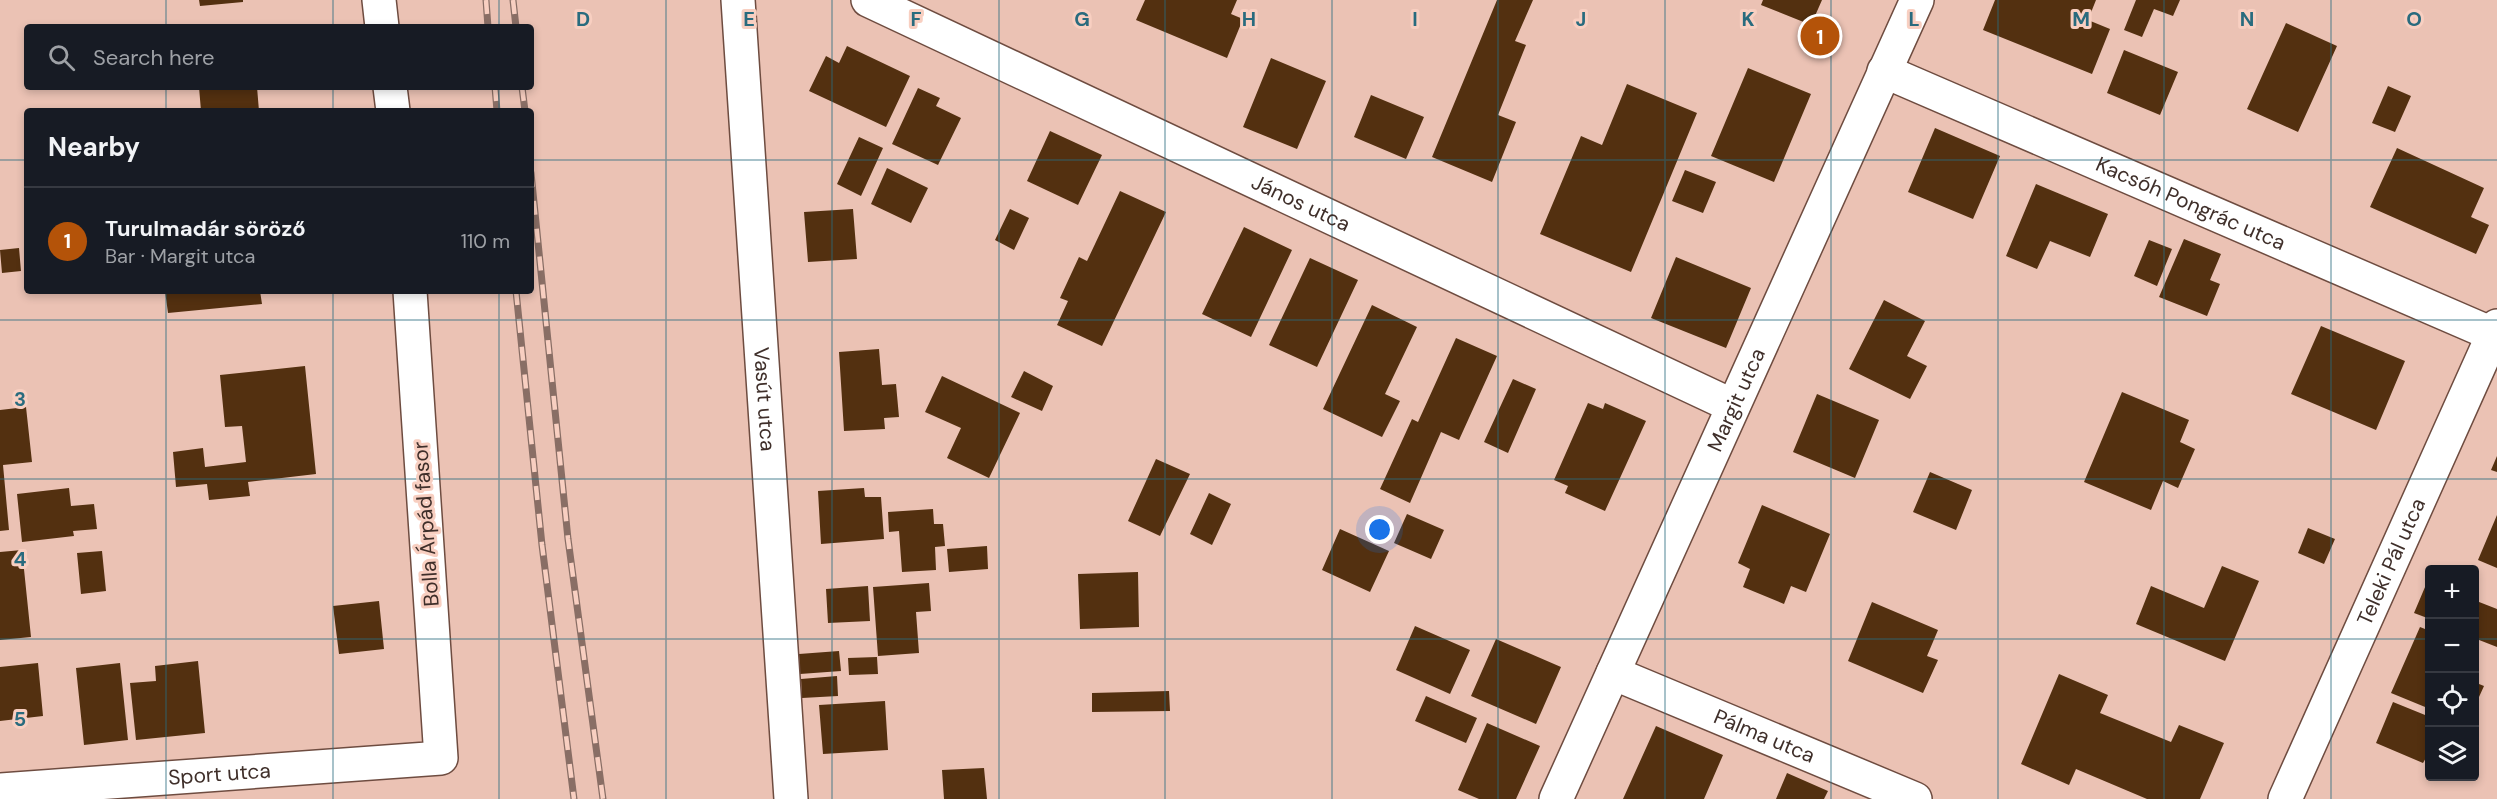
<!DOCTYPE html>
<html lang="en">
<head>
<meta charset="utf-8">
<style>
	:root { --surface:#171b24; --page:#242831; --text:#f1f3f6; --muted:#9ea1a6; --line:#363941; --accent:#b45309 }
	body { margin:0; font-family:"DM Sans",sans-serif; background:var(--page); color:var(--text) }
	.controls { position:absolute; right:18px; bottom:18px; display:grid; overflow:hidden; border-radius:6px; box-shadow:0 3px 9px #0003 }
	.controls button { width:54px; height:54px; display:grid; place-items:center; padding:0; border:0; border-bottom:2px solid var(--line); background:var(--surface); color:var(--text); font:30px sans-serif }
	.you { position:absolute; left:1380px; top:530px; width:21px; height:21px; margin:-15px; border:4px solid #fff; border-radius:50%; background:#1a73e8; box-shadow:0 0 0 9px #1a73e833 }
	.badge { display:grid; place-items:center; width:39px; height:39px; border-radius:50%; background:var(--accent); color:#fff; font-size:20px; font-weight:700 }
	.pin { position:absolute; translate:-50% -50%; border:3px solid #fff; box-shadow:0 2px 6px #0006 }
	.list { margin:0; padding:0; list-style:none }
	h2 { display:flex; justify-content:space-between; align-items:center; height:78px; margin:0; padding:0 24px; font-size:26px }
	h2 small { font-size:20px; font-weight:400; color:var(--muted) }
	.list li { display:grid; grid-template-columns:39px 1fr auto; gap:18px; align-items:center; box-sizing:border-box; height:108px; padding:0 24px; border-top:2px solid var(--line) }
	.list b { display:block; font-size:22px; white-space:nowrap }
	.list p { margin:0; font-size:20px; white-space:nowrap; color:var(--muted) }
	.list em { font-size:20px; font-style:normal; color:var(--muted) }
	.icon { flex:none; width:33px; height:33px; fill:none; stroke:currentColor; stroke-width:2; stroke-linecap:round; stroke-linejoin:round }
	.map { position:relative; flex:none; width:2497px; height:799px; overflow:hidden }
	.search { position:absolute; background:var(--surface); box-shadow:0 3px 9px #0003; left:24px; top:24px; width:510px; height:66px; display:flex; align-items:center; gap:15px; box-sizing:border-box; padding:0 21px; border-radius:6px; color:var(--muted); font-size:22px }
	.panel { position:absolute; background:var(--surface); box-shadow:0 3px 9px #0003; left:24px; top:108px; width:510px; height:186px; border-radius:6px }
	.map>svg:first-child { display:block }
	.building { fill:#533010 }
	.lines { fill:none; stroke-linecap:round; stroke-linejoin:round }
	.minor-casing { stroke:#6e4c40; stroke-width:36 }
	.minor { stroke:#fff; stroke-width:33 }
	.rail-casing { stroke:#896e65; stroke-width:7 }
	.rail { stroke:#f8cfc1; stroke-width:4.5; stroke-dasharray:14; stroke-linecap:butt }
	.grid { fill:none; stroke:#296b7e; stroke-width:1.5; stroke-opacity:0.55 }
	.labels { text-anchor:middle; dominant-baseline:central; stroke-width:6; stroke-linejoin:round; paint-order:stroke }
	.street-label { font-size:21px; fill:#3f2f2a; stroke:#f8cfc1 }
	.grid-label { font-size:20px; text-anchor:middle; font-weight:bold; fill:#296b7e; stroke:#f8cfc1; stroke-width:6; stroke-linejoin:round; paint-order:stroke }
</style>
</head>
<body>
<div class="map">
<svg width="2497" height="799" viewBox="0 0 2497 799">
	<rect width="100%" height="100%" fill="#ebc2b4"/>
	<path class="building" d="M199,0H243V2L200,6Z
		M1145,0H1237L1231,14L1243,19L1227,58L1136,20Z
		M1497,0H1533L1515,41L1526,45L1498,115L1516,122L1492,182L1432,157Z
		M1763,0H1822L1811,25L1761,5Z
		M1995,0H2096L2088,20L2110,29L2092,74L1983,30Z
		M2136,0H2180L2173,16L2154,9L2142,37L2124,30Z
		M2286,23L2337,46L2298,132L2247,109Z
		M847,46L910,76L886,127L809,91L826,56L839,63Z
		M2124,50L2178,72L2160,115L2107,93Z
		M1271,58L1326,81L1297,149L1243,127Z
		M1748,68L1811,94L1774,182L1711,156Z
		M1627,84L1697,113L1631,272L1540,234L1581,136L1602,145Z
		M2388,86L2411,96L2395,132L2372,123Z
		M199,87H257L259,111H201Z
		M918,88L940,98L936,106L961,118L938,165L892,144Z
		M1371,95L1424,117L1406,159L1354,137Z
		M1935,128L2000,156L1973,219L1908,192Z
		M1050,131L1102,155L1078,205L1027,181Z
		M859,137L883,148L861,196L837,184Z
		M2397,148L2484,188L2471,217L2489,225L2476,254L2370,207Z
		M887,168L928,188L911,223L871,204Z
		M1685,170L1716,182L1703,213L1672,201Z
		M2036,184L2108,214L2090,257L2050,241L2037,269L2006,256Z
		M1120,191L1166,212L1102,346L1057,325L1068,301L1060,298L1079,257L1087,261Z
		M853,209L857,259L808,262L804,212Z
		M1010,209L1029,218L1014,250L995,240Z
		M1244,227L1292,250L1251,337L1202,314Z
		M2184,239L2221,254L2210,280L2220,284L2207,316L2159,297Z
		M2149,240L2172,249L2157,286L2134,276Z
		M19,248L21,271L2,273L0,250Z
		M1676,257L1751,288L1726,348L1651,318Z
		M1310,258L1358,280L1317,367L1269,345Z
		M165,291H260L262,304L168,313Z
		M1884,300L1925,321L1907,356L1927,366L1910,399L1849,369Z
		M1372,305L1417,327L1385,394L1400,401L1382,437L1323,409Z
		M2321,326L2405,361L2376,430L2291,394Z
		M1456,338L1497,356L1459,440L1441,432L1410,503L1380,489L1412,419L1418,422Z
		M879,349L882,385L896,384L899,417L884,418L885,429L844,431L839,352Z
		M305,366L316,474L248,482L250,496L209,500L207,484L176,487L173,452L203,448L205,467L246,462L242,426L225,427L220,375Z
		M1024,371L1053,386L1042,411L1011,397Z
		M942,376L1020,413L989,478L947,458L961,428L925,412Z
		M1513,379L1536,389L1508,453L1484,442Z
		M2122,392L2189,420L2180,442L2195,449L2178,488L2163,481L2151,510L2084,482Z
		M1817,394L1879,420L1855,478L1793,452Z
		M1588,403L1603,409L1605,403L1646,421L1605,511L1565,493L1568,486L1554,480Z
		M26,407L32,462L3,465L9,530L0,531V410Z
		M2497,456V472L2491,470Z
		M1156,459L1190,474L1160,536L1128,521Z
		M1930,472L1972,490L1956,530L1913,512Z
		M69,488L71,506L94,504L97,529L73,531L74,536L22,542L17,494Z
		M864,488L865,497H881L884,539L821,544L818,491Z
		M1209,493L1231,504L1212,545L1190,534Z
		M1762,505L1830,534L1806,592L1791,586L1784,604L1743,587L1750,569L1738,563Z
		M933,509L934,524H943L945,546L935,547L936,570L902,572L899,531L889,532L888,512Z
		M1407,514L1444,530L1431,559L1394,543Z
		M2497,515V568L2478,560Z
		M2308,528L2335,539L2324,564L2298,553Z
		M1340,529L1389,551L1370,592L1322,570Z
		M987,546L988,569L949,572L947,549Z
		M22,550L31,637L0,640V552Z
		M102,551L106,591L81,594L77,553Z
		M2222,566L2259,581L2225,661L2136,624L2151,586L2204,608Z
		M1138,572L1139,627L1080,629L1078,574Z
		M2428,580L2430,581V619L2414,613Z
		M929,583L931,611L916,612L919,653L878,656L873,587Z
		M868,586L870,621L828,623L826,589Z
		M2474,600L2497,609V647L2474,638Z
		M379,601L384,649L339,654L333,606Z
		M1872,602L1938,630L1927,656L1938,660L1923,693L1848,661Z
		M1415,626L1470,650L1450,694L1396,670Z
		M2420,627L2430,631V709L2391,693Z
		M1496,639L1561,667L1536,724L1471,696Z
		M839,651L841,671L800,674L799,654Z
		M877,657L878,674L849,675L848,658Z
		M198,661L205,733L136,740L130,683L156,681L155,666Z
		M38,663L43,716L0,721V667Z
		M120,663L128,740L84,745L76,668Z
		M2059,674L2108,695L2100,713L2171,742L2179,725L2224,743L2200,799H2147L2076,769L2069,785L2021,764Z
		M837,676L838,696L802,698L801,679Z
		M2474,682L2484,686L2474,708Z
		M1169,691L1170,711L1092,712V693Z
		M1426,696L1477,718L1466,743L1415,721Z
		M885,701L888,750L823,754L819,705Z
		M2393,702L2430,717V751L2423,763L2376,743Z
		M1487,723L1540,746L1516,799H1479L1458,790Z
		M1656,726L1723,755L1704,799H1623Z
		M984,768L987,799H944L942,770Z
		M1787,773L1828,791L1824,799H1776Z"/>
	<g class="lines">
		<defs>
			<g id="minor">
				<path d="M379,0L382,27"/>
				<path id="s1" d="M738,0L791,799"/>
				<path id="s2" d="M868,0L1733,406"/>
				<path id="s3" d="M1884,71L2497,336"/>
				<path d="M390,87L393,111"/>
				<path id="s4" d="M1613,673L1915,799"/>
				<path id="s5" d="M0,790L441,758L410,291"/>
				<path id="s6" d="M1556,799L1917,0"/>
				<path id="s7" d="M2285,799L2497,326"/>
			</g>
		</defs>
		<use href="#minor" class="minor-casing"/>
		<use href="#minor" class="minor"/>
		<defs>
			<path id="rail" d="M486,0L488,27
				M513,0L516,27
				M495,87L497,111
				M522,87L525,111
				M531,173L568,539L603,799
				M516,291L542,545L574,799"/>
		</defs>
		<use href="#rail" class="rail-casing"/>
		<use href="#rail" class="rail"/>
	</g>
	<path class="grid" d="M166,0V27M333,0V27M499,0V27M666,0V799M832,0V799M999,0V799M1165,0V799M1332,0V799M1498,0V799M1665,0V799M1831,0V799M1998,0V799M2164,0V799M2331,0V799M166,87V111M333,87V111M499,87V111M0,160H27M531,160H2497M166,291V799M333,291V799M499,291V799M0,320H2497M0,479H2497M0,639H2430M2474,639H2497"/>
	<g class="labels">
		<g class="street-label">
			<text stroke="none"><textPath href="#s2" startOffset="478">János utca</textPath></text>
			<text stroke="none"><textPath href="#s3" startOffset="334">Kacsóh Pongrác utca</textPath></text>
			<text stroke="none"><textPath href="#s1" startOffset="400">Vasút utca</textPath></text>
			<text stroke="none"><textPath href="#s6" startOffset="438">Margit utca</textPath></text>
			<text transform="translate(426 524) rotate(-94)">Bolla Árpád fasor</text>
			<text stroke="none"><textPath href="#s7" startOffset="260">Teleki Pál utca</textPath></text>
			<text stroke="none"><textPath href="#s4" startOffset="164">Pálma utca</textPath></text>
			<text stroke="none"><textPath href="#s5" startOffset="220">Sport utca</textPath></text>
		</g>
	</g>
	<g class="grid-label">
		<text x="583" y="26">D</text>
		<text x="749" y="26">E</text>
		<text x="916" y="26">F</text>
		<text x="1082" y="26">G</text>
		<text x="1249" y="26">H</text>
		<text x="1415" y="26">I</text>
		<text x="1581" y="26">J</text>
		<text x="1748" y="26">K</text>
		<text x="1914" y="26">L</text>
		<text x="2081" y="26">M</text>
		<text x="2247" y="26">N</text>
		<text x="2414" y="26">O</text>
		<text x="20" y="406">3</text>
		<text x="20" y="566">4</text>
		<text x="20" y="726">5</text>
	</g>
</svg>
<div class="controls">
<button>+</button>
<button>−</button>
<button><svg class="icon" aria-label="locate" viewBox="0 0 24 24"><circle cx="12" cy="12" r="6"/><path d="M12 2v4M12 18v4M2 12h4M18 12h4"/></svg></button>
<button><svg class="icon" aria-label="layers" viewBox="0 0 24 24"><path d="M12 4l9 5-9 5-9-5zM3 14l9 5 9-5"/></svg></button>
</div>
<div class="you"></div>
<div class="pin badge" style="left:1820px;top:36px">1</div>
<div class="search"><svg class="icon" aria-label="search" viewBox="0 0 24 24"><circle cx="10" cy="10" r="6"/><path d="M15 15l6 6"/></svg>Search here</div>
<section class="panel">
<h2>Nearby<small></small></h2>
<ul class="list">
<li><span class="badge">1</span><div><b>Turulmadár söröző</b><p>Bar · Margit utca</p></div><em>110 m</em></li>
</ul>
</section>
</div>
</body>
</html>
